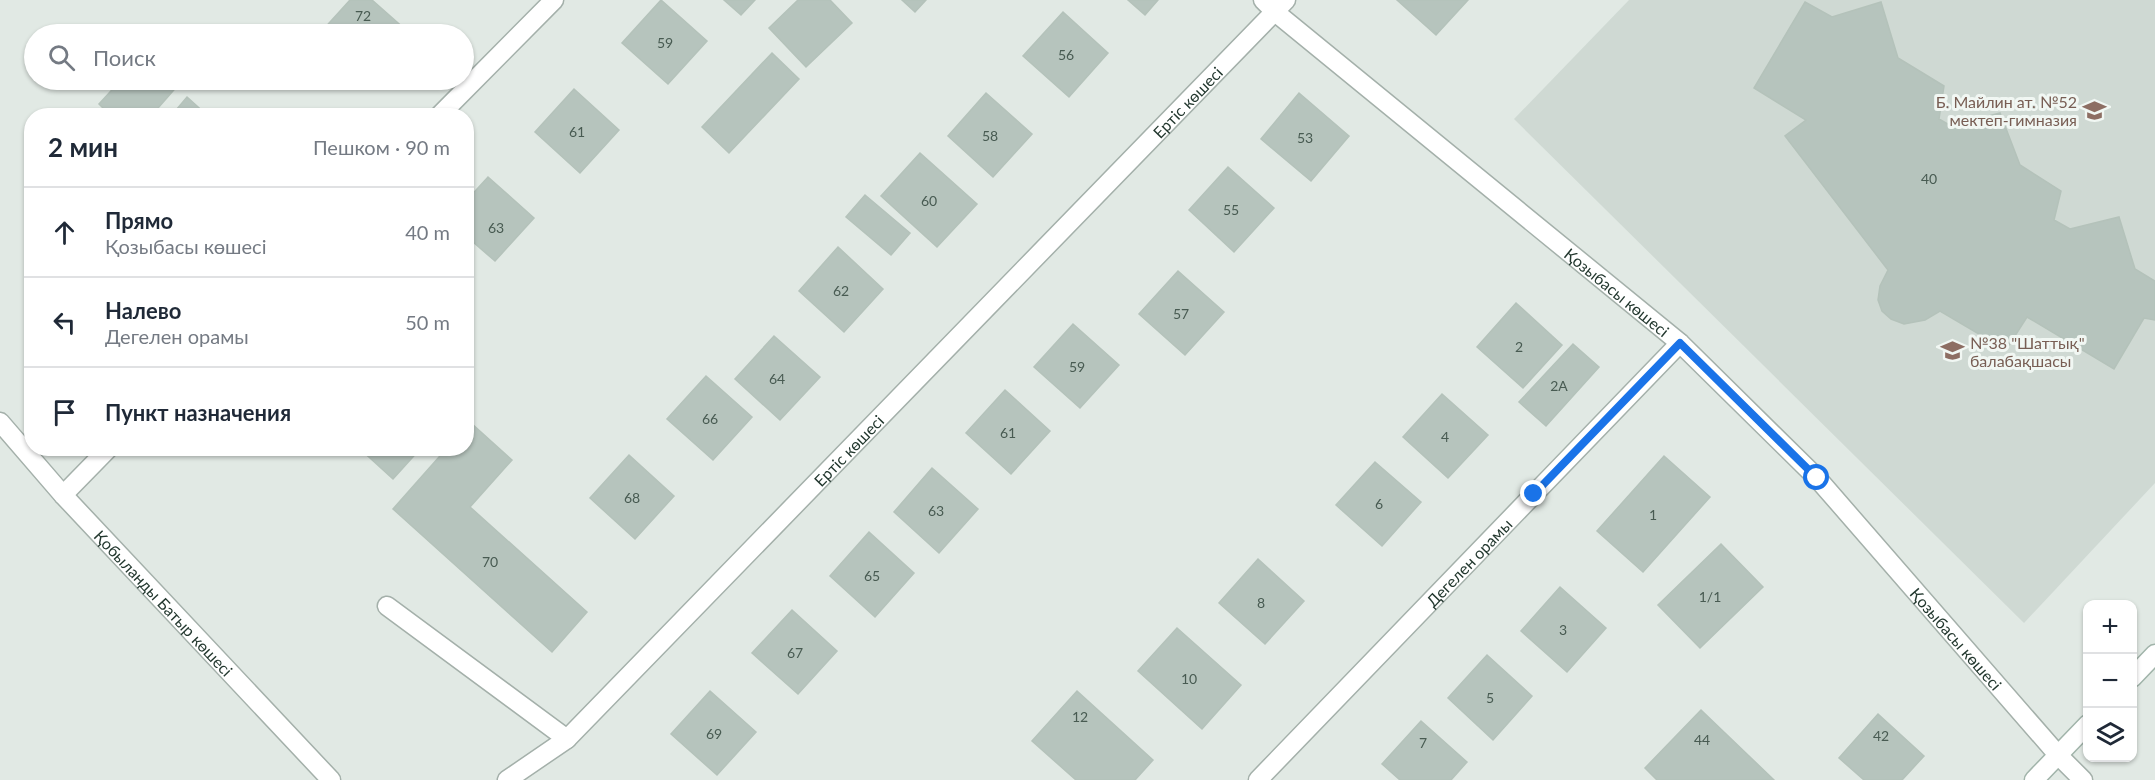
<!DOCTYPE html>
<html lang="ru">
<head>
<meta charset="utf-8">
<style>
	:root { --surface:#fff; --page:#f2f2f3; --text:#1f2937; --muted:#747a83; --line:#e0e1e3 }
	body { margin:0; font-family:Lato,sans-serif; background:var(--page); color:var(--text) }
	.controls { position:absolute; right:18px; bottom:18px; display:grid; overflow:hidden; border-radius:12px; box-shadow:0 2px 4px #0004 }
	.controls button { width:54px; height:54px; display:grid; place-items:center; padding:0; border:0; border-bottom:2px solid var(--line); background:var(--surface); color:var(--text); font:30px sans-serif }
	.stop { position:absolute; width:18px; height:18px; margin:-14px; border:4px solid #1a73e8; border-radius:50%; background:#fff }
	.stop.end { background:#1a73e8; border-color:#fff; box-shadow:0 2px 6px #0008 }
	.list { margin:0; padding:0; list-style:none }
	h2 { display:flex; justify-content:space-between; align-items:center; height:78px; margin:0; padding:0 24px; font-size:26px }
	h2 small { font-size:20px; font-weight:400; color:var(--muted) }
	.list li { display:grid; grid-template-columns:39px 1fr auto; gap:18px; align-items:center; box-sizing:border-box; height:90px; padding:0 24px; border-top:2px solid var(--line) }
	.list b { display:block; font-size:22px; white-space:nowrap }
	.list p { margin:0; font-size:20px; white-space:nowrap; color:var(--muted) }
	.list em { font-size:20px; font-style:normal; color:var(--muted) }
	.icon { flex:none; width:33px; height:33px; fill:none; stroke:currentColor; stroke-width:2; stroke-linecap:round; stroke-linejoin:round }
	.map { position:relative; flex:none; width:2155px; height:780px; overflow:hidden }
	.search { position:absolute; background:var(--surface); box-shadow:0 2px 4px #0004; left:24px; top:24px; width:450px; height:66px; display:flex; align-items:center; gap:15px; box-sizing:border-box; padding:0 21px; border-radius:33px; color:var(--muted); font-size:22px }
	.panel { position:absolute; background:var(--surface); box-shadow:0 2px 4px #0004; left:24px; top:108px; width:450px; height:348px; border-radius:24px }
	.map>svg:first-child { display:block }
	.built { fill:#cfd9d3 }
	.building { fill:#b6c4bd; stroke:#b4c2ba; stroke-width:1.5 }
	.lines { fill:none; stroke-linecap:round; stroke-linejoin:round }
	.street-casing { stroke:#a4b0aa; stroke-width:21 }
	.secondary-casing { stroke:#a1b4aa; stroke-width:21 }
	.street { stroke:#fff; stroke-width:18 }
	.secondary { stroke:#fff; stroke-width:18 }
	.route { stroke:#1a73e8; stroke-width:8 }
	.labels { text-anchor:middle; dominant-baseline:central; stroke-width:6; stroke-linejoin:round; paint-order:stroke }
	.number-label { font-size:14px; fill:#485b52 }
	.education-label { font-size:16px; fill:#785e54; stroke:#f1f7f3; text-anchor:end }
	.street-label { font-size:16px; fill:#23382f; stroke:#f1f7f3 }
</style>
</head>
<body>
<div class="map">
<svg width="2155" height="780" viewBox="0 0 2155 780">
	<rect width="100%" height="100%" fill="#e1e9e4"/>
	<path class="built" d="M1629,0H2155V483L2024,623L1514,119Z"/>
	<path class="building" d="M350,0H372L406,30L402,34H323L321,32Z
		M661,0L707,41L668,84L622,43Z
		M724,0H755L741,15Z
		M798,0H830L852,23L806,67L769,28Z
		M902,0H926L915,12Z
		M1128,0H1158L1145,15Z
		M1397,0H1468L1436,35Z
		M1805,2L1832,17L1881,2L1898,58L1944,86L1939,119L1951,126L2000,113L2020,165L2061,191L2054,220L2070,229L2119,217L2135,269L2155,281V320L2144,318L2114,369L2027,317L2006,350L1940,311L1925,320L1904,324L1891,319L1882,311L1878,300L1880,286L1888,270L1785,136L1806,120L1754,88Z
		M1063,12L1108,53L1069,97L1023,56Z
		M772,53L799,79L729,153L702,127Z
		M121,80H174L179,84L151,116H111L99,104Z
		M574,89L619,130L580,173L535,132Z
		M986,93L1032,134L993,177L948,136Z
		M1299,93L1349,136L1311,181L1261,139Z
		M187,97L208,116H171Z
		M920,153L977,204L937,247L881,196Z
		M1228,167L1274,208L1234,252L1189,210Z
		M488,177L534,218L495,261L466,236V201Z
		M865,195L910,233L891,255L846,217Z
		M838,247L883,289L844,332L799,291Z
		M1178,271L1224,312L1185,355L1139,314Z
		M1516,303L1562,345L1523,388L1477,347Z
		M1073,324L1119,365L1080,408L1034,367Z
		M774,336L820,377L780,420L735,379Z
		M1573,344L1599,367L1546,426L1519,402Z
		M706,376L752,417L713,460L667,419Z
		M1005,390L1050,431L1011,474L966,433Z
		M1442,394L1488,435L1448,478L1403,437Z
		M471,423L512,460L470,507L587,612L552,652L393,509L447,448H466V427Z
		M359,448H421L393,479Z
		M629,455L674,496L635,539L590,498Z
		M1664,456L1710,497L1643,572L1597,531Z
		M1375,462L1421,502L1382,546L1336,505Z
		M932,468L978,509L939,553L894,512Z
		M869,532L914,573L875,617L830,576Z
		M1721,544L1763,587L1700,648L1658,605Z
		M1258,559L1304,601L1265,644L1219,603Z
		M1560,587L1606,628L1567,672L1521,631Z
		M792,610L837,651L798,694L752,653Z
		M1177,628L1241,685L1202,729L1138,671Z
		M1487,655L1532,696L1493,740L1448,698Z
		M710,691L756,732L717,775L671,734Z
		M1077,691L1153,760L1135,780H1076L1032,741Z
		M1701,710L1774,780H1657L1645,768Z
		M1878,714L1924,756L1902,780H1864L1839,758Z
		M1421,721L1467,762L1451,780H1400L1382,764Z"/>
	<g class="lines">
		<defs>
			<g id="street">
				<path id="s1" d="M1263,0L1275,12L1680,343L1817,478L2058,755L2083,780"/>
				<path d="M439,116L554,0"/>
				<path id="s2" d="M0,422L63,495L331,780"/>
				<path d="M63,495L109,448"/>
				<path id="s3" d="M387,606L567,739L1286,0"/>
				<path d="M507,780L567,739"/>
				<path id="s4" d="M1258,780L1680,343"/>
			</g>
			<path id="secondary" d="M2132,678L2155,654
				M2034,780L2088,724"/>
		</defs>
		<use href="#street" class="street-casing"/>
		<use href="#secondary" class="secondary-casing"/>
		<use href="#street" class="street"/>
		<use href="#secondary" class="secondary"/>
	</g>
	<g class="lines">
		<path class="route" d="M1534,494L1680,343L1817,478"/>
	</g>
	<defs>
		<symbol id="school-bare" viewBox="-9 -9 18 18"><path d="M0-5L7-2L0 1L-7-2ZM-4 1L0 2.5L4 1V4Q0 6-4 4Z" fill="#8d6e63" stroke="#f1f7f3" stroke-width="2.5" paint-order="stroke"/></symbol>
	</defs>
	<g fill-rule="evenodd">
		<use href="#school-bare" x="2078" y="94" width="33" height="33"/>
		<use href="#school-bare" x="1936" y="334" width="33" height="33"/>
	</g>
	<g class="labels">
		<g class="number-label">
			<text x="363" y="15">72</text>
			<text x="665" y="42">59</text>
			<text x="1066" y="54">56</text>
			<text x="577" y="131">61</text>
			<text x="990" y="135">58</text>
			<text x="1305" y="137">53</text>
			<text x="1929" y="178">40</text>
			<text x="929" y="200">60</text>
			<text x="1231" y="209">55</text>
			<text x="496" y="227">63</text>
			<text x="841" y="290">62</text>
			<text x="1181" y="313">57</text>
			<text x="1519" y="346">2</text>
			<text x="1077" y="366">59</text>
			<text x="777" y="378">64</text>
			<text x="1559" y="385">2А</text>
			<text x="710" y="418">66</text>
			<text x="1008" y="432">61</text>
			<text x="1445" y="436">4</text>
			<text x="632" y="497">68</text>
			<text x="1379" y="503">6</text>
			<text x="936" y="510">63</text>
			<text x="1653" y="514">1</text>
			<text x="490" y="561">70</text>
			<text x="872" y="575">65</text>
			<text x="1710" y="596">1/1</text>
			<text x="1261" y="602">8</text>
			<text x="1563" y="629">3</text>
			<text x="795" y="652">67</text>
			<text x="1189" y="678">10</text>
			<text x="1490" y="697">5</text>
			<text x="1080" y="716">12</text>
			<text x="714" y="733">69</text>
			<text x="1881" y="735">42</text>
			<text x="1702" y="739">44</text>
			<text x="1423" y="742">7</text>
		</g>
		<g class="education-label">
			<text x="2077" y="101">Б. Майлин ат. №52<tspan x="2077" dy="18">мектеп-гимназия</tspan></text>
			<text x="1970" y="342" text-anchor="start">№38 "Шаттық"<tspan x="1970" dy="18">балабақшасы</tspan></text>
		</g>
		<g class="street-label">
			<text stroke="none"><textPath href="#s3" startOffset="1113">Ертіс көшесі</textPath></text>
			<text stroke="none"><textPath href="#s1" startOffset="459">Қозыбасы көшесі</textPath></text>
			<text stroke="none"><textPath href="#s3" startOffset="627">Ертіс көшесі</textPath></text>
			<text stroke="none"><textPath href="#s4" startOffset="303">Дегелен орамы</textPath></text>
			<text stroke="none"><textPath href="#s2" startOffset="244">Қобыланды Батыр көшесі</textPath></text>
			<text stroke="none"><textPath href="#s1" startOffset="945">Қозыбасы көшесі</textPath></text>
		</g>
	</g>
</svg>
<div class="controls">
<button>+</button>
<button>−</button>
<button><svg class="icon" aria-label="layers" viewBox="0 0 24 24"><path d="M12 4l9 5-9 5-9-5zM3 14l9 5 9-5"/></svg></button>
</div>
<div class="stop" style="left:1817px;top:478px"></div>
<div class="stop end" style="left:1534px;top:494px"></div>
<div class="search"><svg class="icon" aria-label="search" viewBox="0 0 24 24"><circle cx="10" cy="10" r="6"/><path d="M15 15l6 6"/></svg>Поиск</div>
<section class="panel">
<h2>2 мин<small>Пешком · 90 m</small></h2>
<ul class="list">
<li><svg class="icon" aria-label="ahead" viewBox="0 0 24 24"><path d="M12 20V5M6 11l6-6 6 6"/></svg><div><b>Прямо</b><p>Қозыбасы көшесі</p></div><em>40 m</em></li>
<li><svg class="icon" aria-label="left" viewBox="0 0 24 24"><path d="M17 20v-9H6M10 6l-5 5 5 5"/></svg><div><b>Налево</b><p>Дегелен орамы</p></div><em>50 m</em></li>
<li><svg class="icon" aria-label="arrive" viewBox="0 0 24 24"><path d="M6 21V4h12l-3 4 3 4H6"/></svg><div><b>Пункт назначения</b></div></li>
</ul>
</section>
</div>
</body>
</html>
